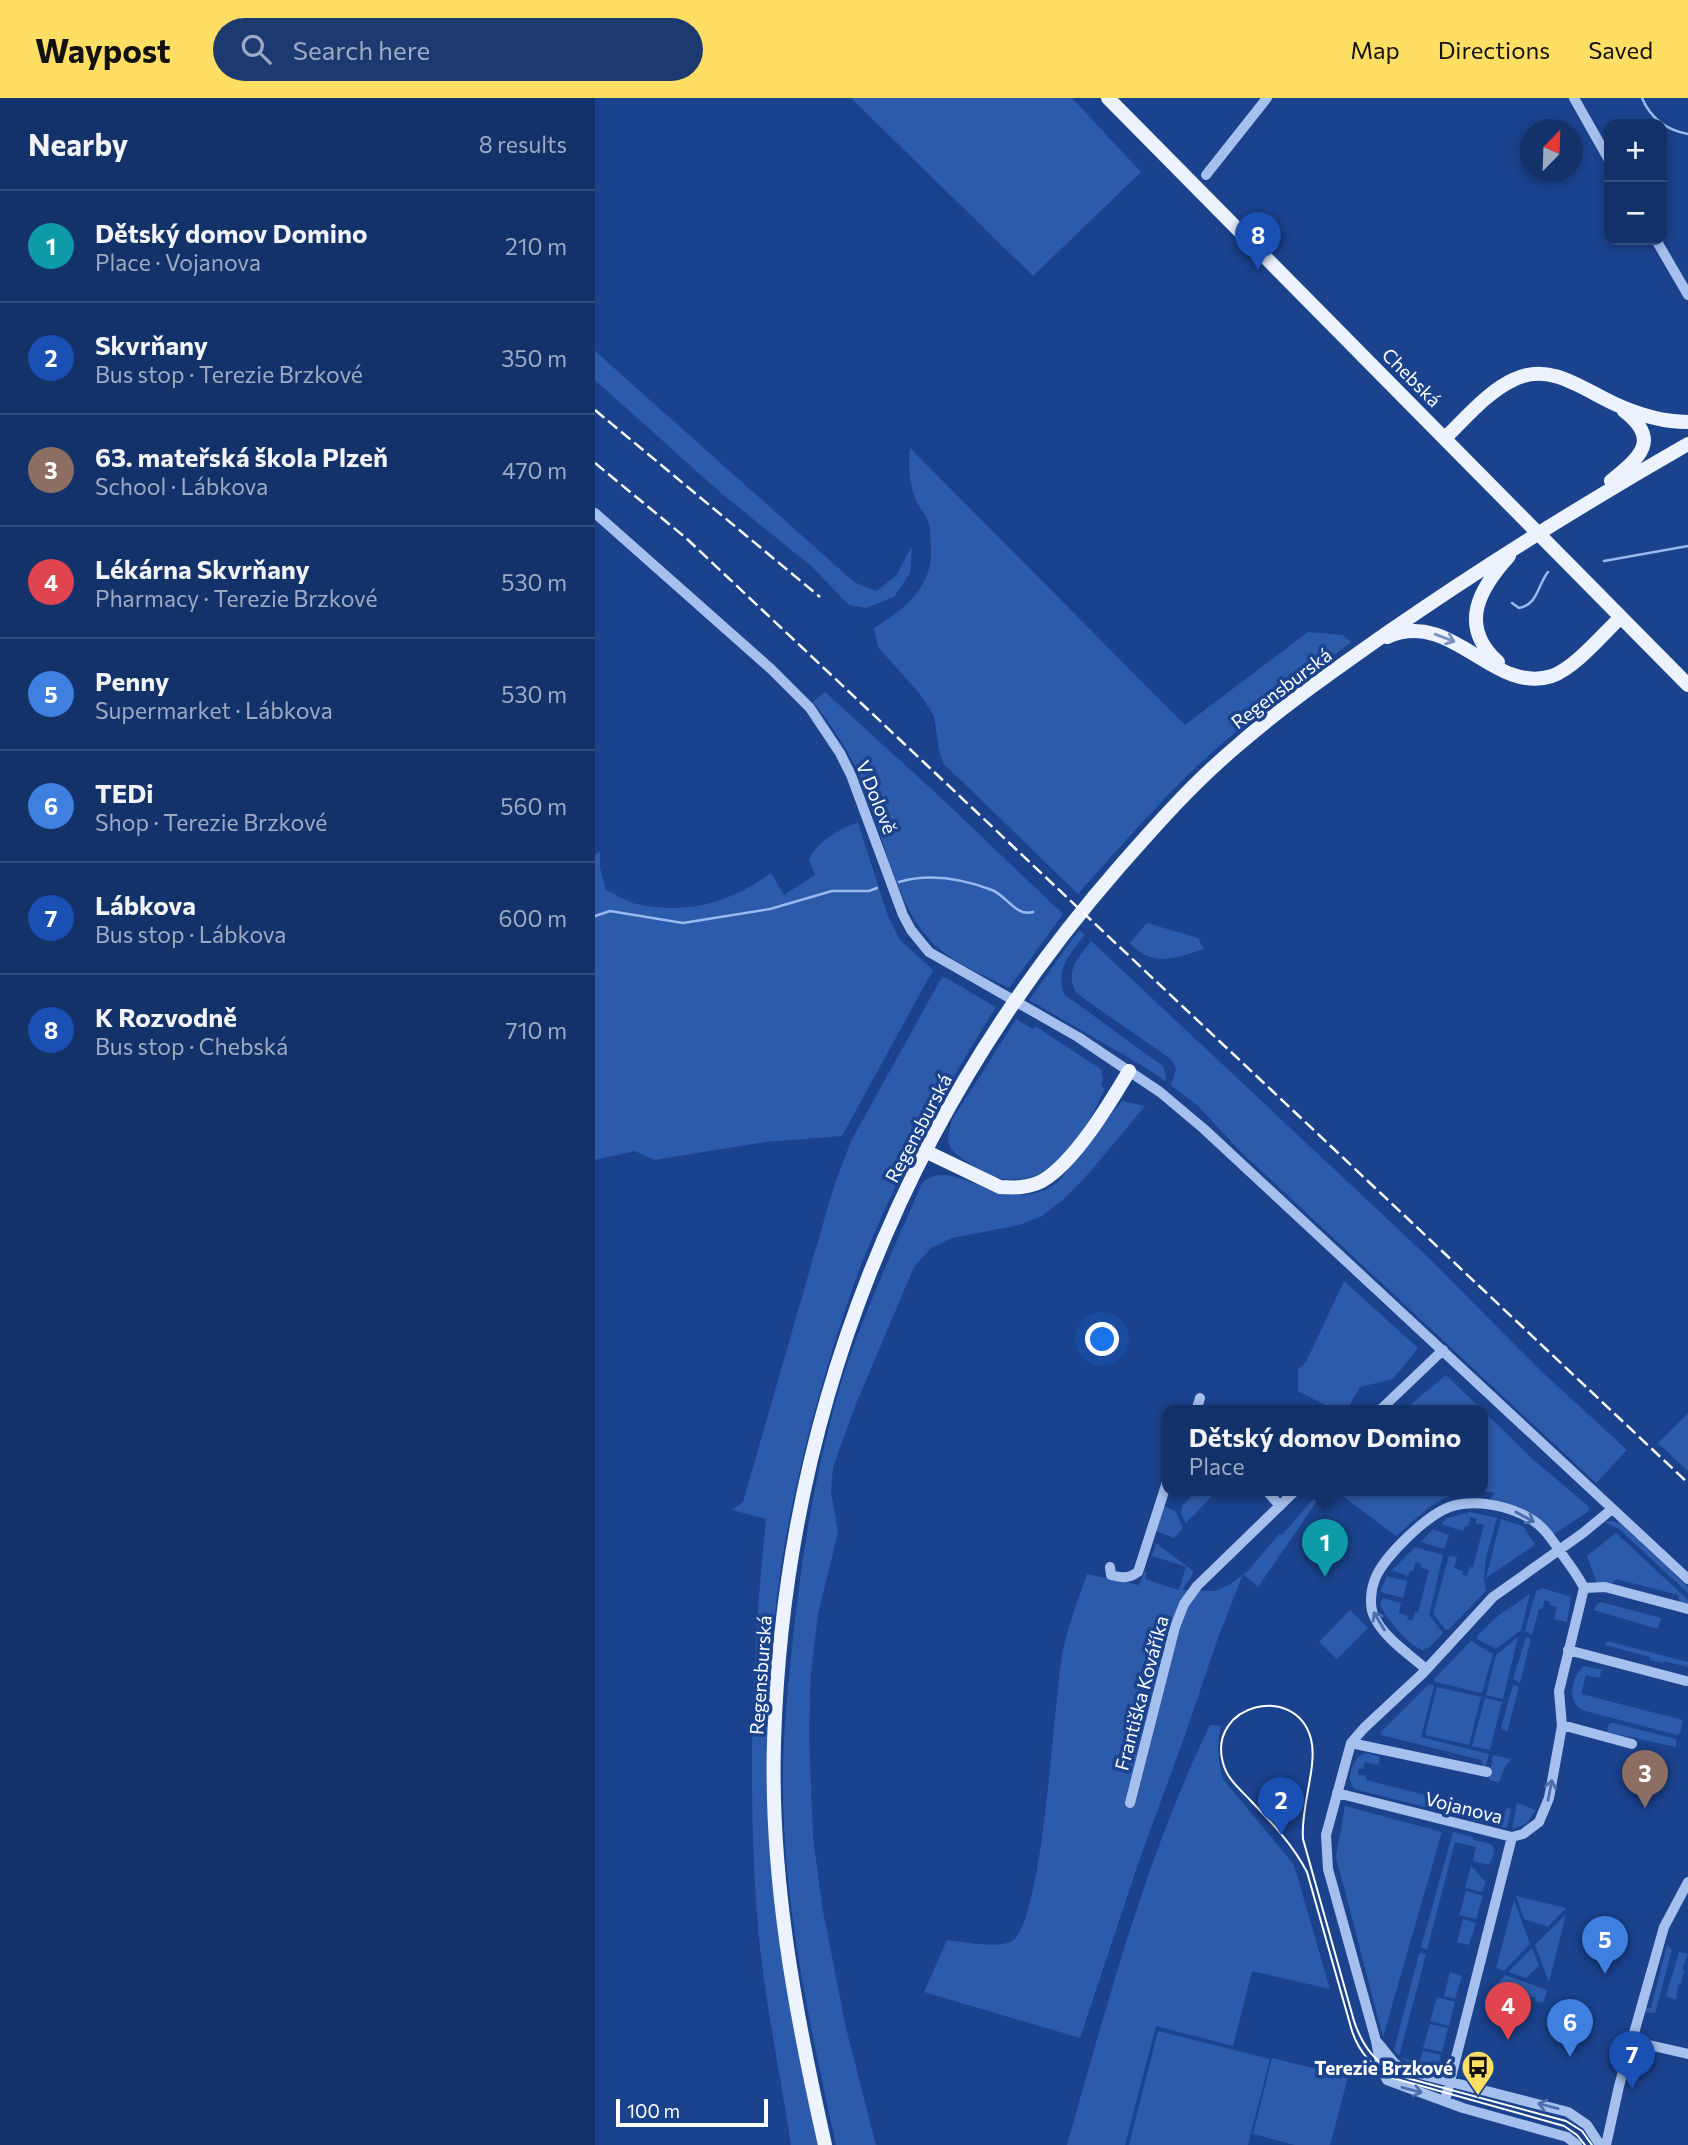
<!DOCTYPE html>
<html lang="en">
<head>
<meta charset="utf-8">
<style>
	:root { --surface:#14326a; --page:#1d3a70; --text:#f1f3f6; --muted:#9daac1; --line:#334d7e; --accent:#ffdf63 }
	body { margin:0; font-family:Commissioner,sans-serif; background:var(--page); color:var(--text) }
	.controls { position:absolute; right:21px; top:21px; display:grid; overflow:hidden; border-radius:14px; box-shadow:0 4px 10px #0003 }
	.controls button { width:63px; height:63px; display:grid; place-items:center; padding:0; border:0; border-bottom:2px solid var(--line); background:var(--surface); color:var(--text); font:35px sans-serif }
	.compass { position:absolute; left:925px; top:21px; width:63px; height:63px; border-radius:50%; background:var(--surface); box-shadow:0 4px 10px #0003; rotate:23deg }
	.scale { position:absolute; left:21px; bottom:18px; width:152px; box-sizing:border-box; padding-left:7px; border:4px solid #fff; border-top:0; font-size:19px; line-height:24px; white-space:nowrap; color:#fff; -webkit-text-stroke:5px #1a428d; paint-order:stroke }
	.you { position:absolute; left:508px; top:1242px; width:24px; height:24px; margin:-18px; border:5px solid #fff; border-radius:50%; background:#1a73e8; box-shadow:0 0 0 10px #1a73e833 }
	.badge { display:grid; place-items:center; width:46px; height:46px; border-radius:50%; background:var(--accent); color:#fff; font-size:23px; font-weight:700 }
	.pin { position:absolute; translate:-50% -58px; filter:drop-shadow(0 2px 4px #0008) }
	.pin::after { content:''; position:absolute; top:37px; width:24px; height:21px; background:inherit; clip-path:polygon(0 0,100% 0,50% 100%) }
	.popup { position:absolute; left:567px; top:1307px; width:326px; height:91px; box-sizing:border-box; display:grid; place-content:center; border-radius:14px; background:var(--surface); filter:drop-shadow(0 2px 5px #0005); font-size:23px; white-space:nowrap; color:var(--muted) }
	.popup b { font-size:26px; color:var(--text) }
	.popup::after { content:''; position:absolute; left:50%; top:100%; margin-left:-14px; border:14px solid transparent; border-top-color:var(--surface) }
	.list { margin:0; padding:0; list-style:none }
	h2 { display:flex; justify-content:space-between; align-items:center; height:91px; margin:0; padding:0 28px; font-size:30px }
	h2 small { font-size:23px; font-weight:400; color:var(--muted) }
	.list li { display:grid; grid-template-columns:46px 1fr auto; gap:21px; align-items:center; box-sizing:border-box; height:112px; padding:0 28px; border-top:2px solid var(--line) }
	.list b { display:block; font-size:26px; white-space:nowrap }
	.list p { margin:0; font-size:23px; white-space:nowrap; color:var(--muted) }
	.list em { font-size:23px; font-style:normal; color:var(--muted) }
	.icon { flex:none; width:38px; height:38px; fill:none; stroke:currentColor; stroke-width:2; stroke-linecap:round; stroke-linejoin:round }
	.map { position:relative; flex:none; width:1093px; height:2047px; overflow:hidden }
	header { display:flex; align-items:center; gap:42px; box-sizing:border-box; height:98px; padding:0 35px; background:var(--accent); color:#111 }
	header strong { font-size:33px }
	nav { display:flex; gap:38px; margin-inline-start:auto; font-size:24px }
	.search { width:490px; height:63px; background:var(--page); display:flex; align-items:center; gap:18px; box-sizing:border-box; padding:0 24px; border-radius:38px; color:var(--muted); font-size:26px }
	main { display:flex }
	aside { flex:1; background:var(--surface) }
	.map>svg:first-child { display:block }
	.green { fill:#2d5bab }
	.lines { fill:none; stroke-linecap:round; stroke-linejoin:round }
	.stream { stroke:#99baf0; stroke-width:2.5 }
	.minor { stroke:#a6c0ee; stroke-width:10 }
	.major { stroke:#edf2ff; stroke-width:14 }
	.tram { stroke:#fff; stroke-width:2 }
	.rail { stroke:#fff; stroke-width:2.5; stroke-dasharray:12 5; stroke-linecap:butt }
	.oneway { stroke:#7991c0 }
	.oneway2 { stroke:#4b6eaf }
	.labels { text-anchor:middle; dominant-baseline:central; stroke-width:7; stroke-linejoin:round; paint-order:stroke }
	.street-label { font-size:19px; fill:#fff; stroke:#1a428d }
	.poi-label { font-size:19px; font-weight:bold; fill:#fff; stroke:#1a428d; text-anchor:end }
</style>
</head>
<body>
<header>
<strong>Waypost</strong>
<div class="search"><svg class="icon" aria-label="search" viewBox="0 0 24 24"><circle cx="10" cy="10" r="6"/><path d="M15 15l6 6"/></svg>Search here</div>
<nav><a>Map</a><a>Directions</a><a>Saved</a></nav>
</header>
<main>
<aside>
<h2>Nearby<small>8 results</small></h2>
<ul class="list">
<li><span class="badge" style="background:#0f9aa8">1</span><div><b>Dětský domov Domino</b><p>Place · Vojanova</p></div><em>210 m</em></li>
<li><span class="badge" style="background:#1a4fb4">2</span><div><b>Skvrňany</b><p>Bus stop · Terezie Brzkové</p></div><em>350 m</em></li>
<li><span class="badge" style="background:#8d6e63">3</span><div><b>63. mateřská škola Plzeň</b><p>School · Lábkova</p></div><em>470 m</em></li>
<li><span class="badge" style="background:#e0444e">4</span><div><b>Lékárna Skvrňany</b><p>Pharmacy · Terezie Brzkové</p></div><em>530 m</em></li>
<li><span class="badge" style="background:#3f7fe0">5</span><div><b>Penny</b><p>Supermarket · Lábkova</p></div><em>530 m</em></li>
<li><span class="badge" style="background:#3f7fe0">6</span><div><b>TEDi</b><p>Shop · Terezie Brzkové</p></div><em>560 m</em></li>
<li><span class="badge" style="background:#1a4fb4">7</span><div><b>Lábkova</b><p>Bus stop · Lábkova</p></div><em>600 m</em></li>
<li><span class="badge" style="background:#1a4fb4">8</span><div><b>K Rozvodně</b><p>Bus stop · Chebská</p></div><em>710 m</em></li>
</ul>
</aside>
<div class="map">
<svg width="1093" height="2047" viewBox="0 0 1093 2047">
	<rect width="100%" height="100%" fill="#1a428d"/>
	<path class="green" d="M256,0H477L546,74L438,178Z
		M0,253L259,484L281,493L301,478L317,448L315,475L299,499L271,510L254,507L216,468L126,395L0,282Z
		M315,350L590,627L713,534L748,537L756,544C707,581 658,617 613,658C566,701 525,749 483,796L348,665L344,651L339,618L325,596L283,549L279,530C311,510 339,488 336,447C335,440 336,432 334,426C332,417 324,410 321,402C314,386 313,367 315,350Z
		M230,594L344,698L468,816L414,890C387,876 357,865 336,843C298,805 285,721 262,672C250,647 235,625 218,604Z
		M263,725L293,818L305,842L338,872L247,1038L171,1044L59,1062L40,1053L0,1062V756L5,754V770L11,792C20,796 31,803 41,806C91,817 135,805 176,775L189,797L220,777L214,761C220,746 248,728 263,725Z
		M552,825L603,840L609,851C581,860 558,870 535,845Z
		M484,832L490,837C475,855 459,873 470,897L568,968L571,977L570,983L548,968L434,902Z
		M496,843L835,1161L944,1271L1032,1352L1001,1385L645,1053L603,1008L576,987L581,971L577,962L481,895C470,872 482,862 496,843Z
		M347,879L351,880L401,909C350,990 304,1074 268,1162C250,1208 236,1257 222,1304C202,1377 186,1451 179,1526C175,1576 175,1626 175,1675C175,1723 176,1771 181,1818C190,1895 208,1971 223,2047H196C185,1975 170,1903 163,1831C152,1695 157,1556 171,1421L137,1412L148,1404L238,1091L256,1043Z
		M421,921L438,931L440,928L506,971L508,981L506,988L510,990C497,1020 469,1069 436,1079C426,1082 413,1082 404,1080C392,1076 359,1059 355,1048C351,1039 355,1030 357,1022Z
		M527,1003L550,1008L495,1074L469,1101L447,1118L424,1127L357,1140L336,1150L319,1169L261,1306L238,1369L236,1394L243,1434L223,1517L216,1575L214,1638L218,1740L228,1813L251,1930L281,2047H241C216,1932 190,1816 188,1698C187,1649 192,1599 197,1550C205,1468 218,1386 240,1306C261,1230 296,1158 327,1085C361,1054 407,1125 463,1084Z
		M749,1183L823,1250L798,1281L765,1289L751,1313H742L703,1293V1271L711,1264Z
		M851,1277L941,1364L993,1408L994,1413L959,1436L943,1420L894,1402L900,1395C853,1386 834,1410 801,1438L741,1393H888V1313H808Z
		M1093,1315V1373L1063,1345Z
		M601,1393H622L591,1425L586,1417L587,1408Z
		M725,1393H729L663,1489L648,1476L623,1540L589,1640L545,1760L485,1940L329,1894L352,1842C368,1844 409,1852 420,1841C449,1809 458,1611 467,1558C472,1530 483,1502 492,1476L544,1487L550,1473L552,1475L550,1481L584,1492L591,1469L558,1458L556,1462L561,1445L598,1473V1476L587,1492L621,1493L635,1486L653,1473L684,1436L687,1437Z
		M569,1408L581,1414L588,1430L579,1440L561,1433Z
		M875,1414L902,1420C896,1444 885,1469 891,1493L854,1531L851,1532L838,1516L854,1458L862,1459L859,1470L868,1473L867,1476L872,1478L875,1469H878L889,1427L881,1425V1421L876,1419L873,1428H870L868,1433L846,1426L852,1420Z
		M906,1421L928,1428L940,1447L891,1480Z
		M1017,1423L1026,1426L1093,1489V1495L1024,1431L1010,1424Z
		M838,1431L854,1437L849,1451L826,1444Z
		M1021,1435L1093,1502V1507L1085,1505L1083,1497L1021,1481L1017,1486H1002L992,1458Z
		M820,1449L848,1457L834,1517L848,1535L835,1549L827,1552C814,1547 789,1519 785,1506L788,1500L806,1505L804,1515L813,1518L812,1521L817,1523L820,1514L823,1515L834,1472L826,1470V1466L821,1464L818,1473H815L813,1478L797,1472Z
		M792,1478L812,1483L808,1500L785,1494Z
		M947,1490L976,1499L972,1524L959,1521L962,1509L955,1507V1504L950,1502L947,1511H944L937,1537L930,1533L941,1493Z
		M935,1496L926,1532L901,1551L882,1541V1538L904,1517Z
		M1006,1504L1066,1520L1063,1531L999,1512L1002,1506Z
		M755,1512L773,1530L742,1561L724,1544Z
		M923,1539L908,1601L891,1597L901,1557Z
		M931,1539L936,1541L925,1585L918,1581Z
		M876,1543L898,1556L887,1595L840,1584L839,1581Z
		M1012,1543L1093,1564V1569L1069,1563L1068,1565L1055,1562V1559L1010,1547Z
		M989,1568L1007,1572L1004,1580L991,1577L986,1596L1088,1622L1085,1635L1082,1637L987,1612C971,1603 977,1577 989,1568Z
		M834,1586L839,1588L826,1639L894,1656L890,1671L886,1662L786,1637V1634Z
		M918,1587L924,1588L912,1634L906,1630Z
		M842,1589L886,1599L874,1647L830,1637Z
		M890,1600L907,1604L895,1652L877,1648Z
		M1018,1625L1081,1641V1649L1012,1634L1014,1626Z
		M615,1627L626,1628C621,1647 623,1663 628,1681L699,1767L735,1891L657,1873L638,1948L561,1928L530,2047H472C512,1907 551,1758 615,1627Z
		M771,1655L783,1658L785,1661L783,1667L770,1664L768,1671L764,1670L763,1676L771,1678V1682L909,1717L912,1710L916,1711L912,1730L759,1691L754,1680C757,1669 759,1659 771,1655Z
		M898,1657L916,1661L910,1669L904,1684L894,1682Z
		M922,1705L941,1712L931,1726L917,1731Z
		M750,1708L847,1734L788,1939L741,1759Z
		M858,1734L878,1739V1742C895,1746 906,1743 894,1767L878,1763L881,1749L860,1744L832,1852L826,1849Z
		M876,1768L891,1784L887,1794L870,1790Z
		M871,1793L888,1798L881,1821L864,1817Z
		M921,1798L971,1810L953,1829L929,1821Z
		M919,1802L935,1846L909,1873L901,1870Z
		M971,1816L954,1884L940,1847Z
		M868,1821L881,1825L874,1847L862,1844Z
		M1072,1847L1077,1852L1060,1915L1049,1914L1051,1910H1056Z
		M937,1850L944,1868L931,1880L913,1874Z
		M1084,1854L1093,1856L1087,1871L1089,1873L1086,1885L1083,1887L1081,1902L1071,1898Z
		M826,1855L831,1856L804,1959L824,1964L828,1953L846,1957L842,1970L836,1972C822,1970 807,1964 799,1952L824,1856Z
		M855,1874L867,1878L860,1901L849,1898Z
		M910,1877L952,1892L948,1905L940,1903L941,1900L912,1890L910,1896L896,1892Z
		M842,1899L860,1904L854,1928L835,1923Z
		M835,1926L853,1930L847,1954L828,1950Z
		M563,1933L675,1961L653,2047H534Z
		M677,1960L753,1979L735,2047H700L658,2036Z"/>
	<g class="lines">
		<path class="stream" d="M1047,0C1056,21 1071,32 1093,36
			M1009,463L1093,448
			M917,505L924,510C943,507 943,486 953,474
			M304,784C334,775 368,781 397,792C412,798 421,819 438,814
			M0,818L15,813L88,825L175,811L237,793H274L282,790"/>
		<path class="minor" d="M979,0L1014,62
			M611,77L672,0
			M1061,142L1093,197
			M0,415L176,571L215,610L245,655L256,677L308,817L316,832L334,854L483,939L565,994L609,1031L1093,1481
			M601,1313L605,1300
			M784,1313L848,1252
			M672,1393L685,1408
			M515,1469L516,1477C527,1480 533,1481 543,1474L572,1384
			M973,1552L1091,1583
			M831,1571C814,1556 788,1539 779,1518C774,1508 776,1491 780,1481C789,1458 836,1412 861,1407C889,1401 931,1411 950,1433C957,1441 963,1450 969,1459C976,1469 984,1479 989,1490L1010,1489L1093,1511
			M967,1627L1037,1646
			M756,1645L892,1674
			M742,1695L917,1739L928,1736L944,1724L954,1700L967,1628L964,1593L989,1490
			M535,1705L580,1529L589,1506L602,1488L700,1393
			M1036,1943L1093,1956
			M783,1945L800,1966L813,1973L973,2014L992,2027L1005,2047
			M850,2003L917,1739
			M982,2047L972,2039L868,2010L792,1982L786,1970L781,1943L733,1771L731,1737L756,1645L769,1630L828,1575L898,1499L988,1435L1017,1411
			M1011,2047L1024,1988L1069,1829L1093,1784"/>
		<path class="major" d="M513,0L1093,587
			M850,340C871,320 893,293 920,281C956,264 989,292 1020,306C1044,317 1067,324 1093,324
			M1016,383C1044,360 1067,342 1029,313
			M792,539C858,510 897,597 957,578C980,570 1008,536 1026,519
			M903,564C863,528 884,491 914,458
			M330,1053L405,1089C420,1090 433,1090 447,1083C479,1065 515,1005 534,973
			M230,2047C200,1914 175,1781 179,1644C189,1315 309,1015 525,768C562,726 599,684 642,648C689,607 741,571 792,535C890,467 990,405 1093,346"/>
		<path class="tram" d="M990,2047L982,2037L969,2028L798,1980C778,1970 764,1954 757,1933L712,1774C698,1747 677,1725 656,1703C645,1691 632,1681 628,1665C612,1606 701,1584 716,1641C723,1668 705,1710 708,1741L759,1923C768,1950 782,1967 808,1979L971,2023L987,2033L997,2047"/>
		<path class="rail" d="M0,312L225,499
			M0,365L91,440L1093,1385"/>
	</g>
	<defs><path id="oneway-shaft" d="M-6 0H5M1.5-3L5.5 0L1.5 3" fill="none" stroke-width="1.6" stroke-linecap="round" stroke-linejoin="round" transform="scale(1.75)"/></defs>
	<use class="oneway" href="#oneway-shaft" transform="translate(850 540) rotate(21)"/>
	<g class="oneway2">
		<use href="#oneway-shaft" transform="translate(930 1419) rotate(29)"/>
		<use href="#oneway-shaft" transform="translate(784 1523) rotate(-121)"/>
		<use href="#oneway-shaft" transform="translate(955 1692) rotate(-79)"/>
		<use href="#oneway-shaft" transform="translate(817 1992) rotate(15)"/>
		<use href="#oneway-shaft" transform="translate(953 2008) rotate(-165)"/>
	</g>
	<defs>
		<symbol id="bus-pin" viewBox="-11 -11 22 30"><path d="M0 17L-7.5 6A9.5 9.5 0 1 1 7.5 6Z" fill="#ffdf63" stroke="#1a428d"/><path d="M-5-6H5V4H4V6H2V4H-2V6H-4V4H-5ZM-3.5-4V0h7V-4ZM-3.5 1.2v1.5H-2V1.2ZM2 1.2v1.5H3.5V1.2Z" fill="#111"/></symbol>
	</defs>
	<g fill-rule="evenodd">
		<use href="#bus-pin" x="864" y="1950" width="38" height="52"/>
	</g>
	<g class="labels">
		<g class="street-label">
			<text transform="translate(817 279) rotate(45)">Chebská</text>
			<text transform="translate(686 590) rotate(-37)">Regensburská</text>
			<text transform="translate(282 699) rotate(68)">V Dolově</text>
			<text transform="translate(323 1030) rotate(-62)">Regensburská</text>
			<text transform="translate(165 1577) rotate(-86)">Regensburská</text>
			<text transform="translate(546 1595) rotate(-75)">Františka Kováříka</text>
			<text transform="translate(869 1709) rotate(14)">Vojanova</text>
		</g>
		<g class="poi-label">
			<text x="858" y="1969">Terezie Brzkové</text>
		</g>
	</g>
</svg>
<div class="controls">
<button>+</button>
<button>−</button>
</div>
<svg class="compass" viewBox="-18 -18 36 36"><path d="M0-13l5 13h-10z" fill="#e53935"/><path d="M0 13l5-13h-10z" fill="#9daac1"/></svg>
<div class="scale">100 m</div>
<div class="you"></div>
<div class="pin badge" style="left:730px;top:1479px;background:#0f9aa8">1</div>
<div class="popup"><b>Dětský domov Domino</b>Place</div>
<div class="pin badge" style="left:686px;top:1737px;background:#1a4fb4">2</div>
<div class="pin badge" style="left:1050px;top:1710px;background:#8d6e63">3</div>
<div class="pin badge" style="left:913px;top:1942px;background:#e0444e">4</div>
<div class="pin badge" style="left:1010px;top:1876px;background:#3f7fe0">5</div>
<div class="pin badge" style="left:975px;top:1959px;background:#3f7fe0">6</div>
<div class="pin badge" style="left:1037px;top:1991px;background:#1a4fb4">7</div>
<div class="pin badge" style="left:663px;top:172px;background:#1a4fb4">8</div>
</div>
</main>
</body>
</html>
